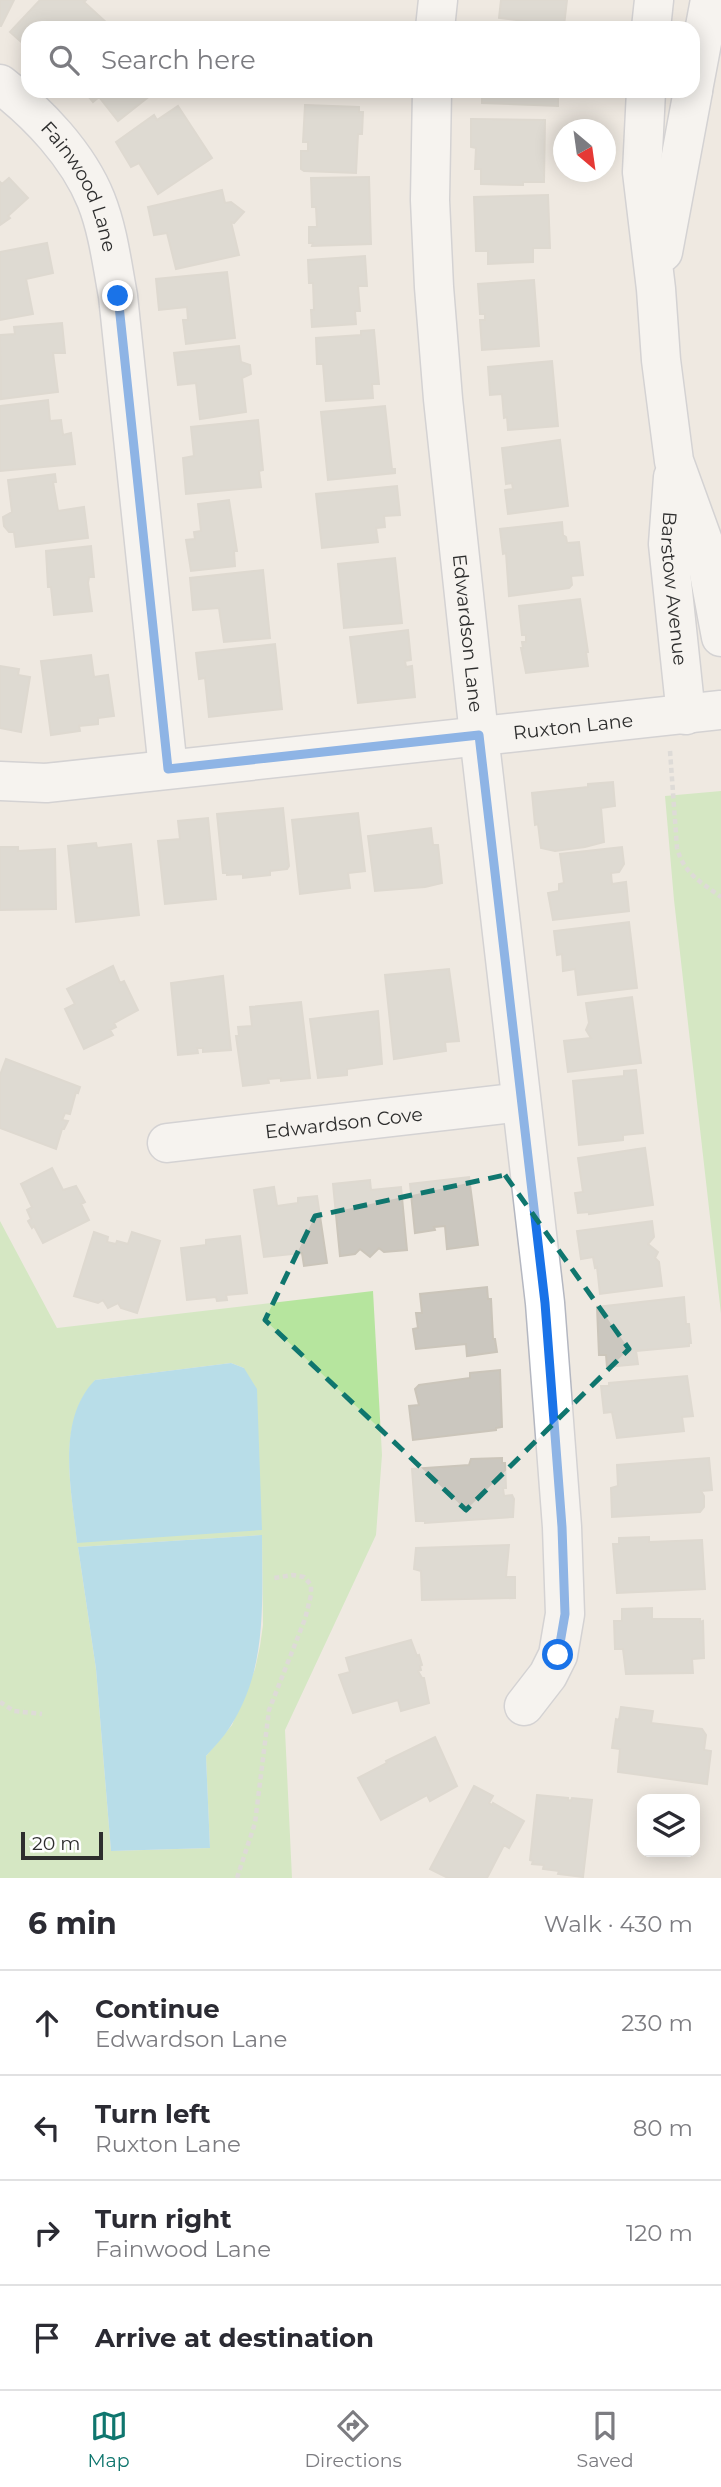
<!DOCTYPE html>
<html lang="en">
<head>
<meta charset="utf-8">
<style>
	:root { --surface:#fff; --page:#f7f7f7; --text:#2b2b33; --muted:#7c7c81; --line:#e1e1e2; --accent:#0f766e }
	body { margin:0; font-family:Montserrat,sans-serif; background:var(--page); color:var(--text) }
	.controls { position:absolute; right:21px; bottom:21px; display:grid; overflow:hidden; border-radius:14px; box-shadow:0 4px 18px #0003 }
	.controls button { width:63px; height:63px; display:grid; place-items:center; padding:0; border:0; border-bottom:2px solid var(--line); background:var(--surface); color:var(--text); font:35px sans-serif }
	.compass { position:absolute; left:553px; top:119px; width:63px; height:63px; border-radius:50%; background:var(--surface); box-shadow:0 4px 18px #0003; rotate:151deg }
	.scale { position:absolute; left:21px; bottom:18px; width:82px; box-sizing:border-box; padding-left:7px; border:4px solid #2e2e2e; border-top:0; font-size:19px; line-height:24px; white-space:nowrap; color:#2e2e2e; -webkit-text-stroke:5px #fff; paint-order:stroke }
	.stop { position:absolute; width:21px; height:21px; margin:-16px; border:5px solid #1a73e8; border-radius:50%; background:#fff }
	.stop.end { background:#1a73e8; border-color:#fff; box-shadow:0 2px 7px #0008 }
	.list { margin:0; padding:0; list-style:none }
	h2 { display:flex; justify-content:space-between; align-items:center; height:91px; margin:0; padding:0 28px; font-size:30px }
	h2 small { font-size:23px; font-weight:400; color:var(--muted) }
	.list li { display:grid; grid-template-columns:46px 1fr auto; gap:21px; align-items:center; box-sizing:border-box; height:105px; padding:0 28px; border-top:2px solid var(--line) }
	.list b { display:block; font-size:26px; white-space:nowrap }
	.list p { margin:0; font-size:23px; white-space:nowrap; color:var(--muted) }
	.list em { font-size:23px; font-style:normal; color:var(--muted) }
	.icon { flex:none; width:38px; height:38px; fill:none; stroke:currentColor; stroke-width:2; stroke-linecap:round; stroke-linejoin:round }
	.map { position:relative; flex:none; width:721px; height:1878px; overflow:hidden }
	.search { position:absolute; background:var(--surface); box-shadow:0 4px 18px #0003; left:21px; right:21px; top:21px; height:77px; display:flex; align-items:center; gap:18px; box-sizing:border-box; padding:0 24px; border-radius:21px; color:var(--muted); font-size:26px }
	.sheet { height:511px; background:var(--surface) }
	nav { display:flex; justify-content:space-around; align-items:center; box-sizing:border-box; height:98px; border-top:2px solid var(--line); background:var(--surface); font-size:19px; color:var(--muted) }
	nav a { display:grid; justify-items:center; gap:4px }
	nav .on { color:var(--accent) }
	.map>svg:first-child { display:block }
	.green { fill:#b6e59e; fill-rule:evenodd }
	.water { fill:#75cff0 }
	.building { fill:#cbc7bf; stroke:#cbc5ba; stroke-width:2 }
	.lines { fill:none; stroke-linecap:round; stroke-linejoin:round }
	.minor-casing { stroke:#b4b7c1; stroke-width:41 }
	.path { stroke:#c9c9c9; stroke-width:4.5; stroke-dasharray:5 3.5; stroke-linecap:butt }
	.minor { stroke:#fff; stroke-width:38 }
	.route { stroke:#1a73e8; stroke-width:9 }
	.marked { fill:none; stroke:#0f766e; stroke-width:5; stroke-dasharray:14 9; stroke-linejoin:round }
	.labels { text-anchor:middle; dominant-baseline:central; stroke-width:6; stroke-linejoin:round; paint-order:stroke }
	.street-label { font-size:19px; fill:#2e2e2e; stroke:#fff }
</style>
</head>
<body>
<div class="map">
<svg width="721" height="1878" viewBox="0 0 721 1878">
	<rect width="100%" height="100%" fill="#efe9e1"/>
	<path class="green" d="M721,791V1314L674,900L665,796Z
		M0,1221L57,1328L373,1291L382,1455L376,1535L285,1730L292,1878H0ZM231,1363L244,1368L77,1542C73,1500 61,1449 78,1408C81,1398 89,1389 95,1380ZM262,1535L263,1625L260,1646L255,1669L232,1725L206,1756L210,1848L111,1851L96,1669L78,1547Z"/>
	<path class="water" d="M231,1363L244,1368L257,1389L262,1530L77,1543C72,1492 55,1421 95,1380Z
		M262,1535C262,1601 268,1669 230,1727C223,1738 214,1747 206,1756L210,1848L111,1851L96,1669L78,1547Z"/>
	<path class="building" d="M0,0H14L1,26H0Z
		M40,0H86L84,2L107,23L103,28H28V48L10,32Z
		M501,0H567L564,26L499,18Z
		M84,91H156L118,121L99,97L93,102Z
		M279,91H329L328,97Z
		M482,91H558V106L482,103Z
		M305,105L359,107V112H363L362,134H358L356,173L304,171L301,169V151H308V142H303Z
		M178,106L212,158L158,194L139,163L131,167L116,142L154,115L157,120Z
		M471,119L545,120L544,182H523V185L481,184V169H475L476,148L471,147Z
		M369,177L371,244L312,246L313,243H309V227H317L316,207H312L311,178Z
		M9,178L28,198L8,216L10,218L0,225V182L2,184Z
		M222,190L225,203L231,202L244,212L234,223L231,222L239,255L176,269L167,233L154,235L148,207Z
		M548,195L550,248H533V262L488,264V251H476L474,197Z
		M47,243L53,273L26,279L33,314L0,320V252Z
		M365,256L367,286H358L360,311H355L356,324L312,327L311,310H314L313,283H309L308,260Z
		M227,272L235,338L186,344L183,320H188L187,307L159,310L156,279Z
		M534,280L539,346L482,350L480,320H485V314H480L478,284Z
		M62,323L65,353H53L58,392L1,399L0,335L15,334L14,327Z
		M374,330L379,384H372L373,398L326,401L323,364H317L316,338L361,335V331Z
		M239,346L241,362L250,365L251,374L242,378L246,412L200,419L196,383L178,385L174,353Z
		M552,361L558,426L508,430L507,417L504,418L502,394L490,395L488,367Z
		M48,400L50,421L61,420L63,435L71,433L75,464L0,471V406Z
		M385,406L392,469H395V473L328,480L321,412Z
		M258,420L263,470L259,471L261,487L186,494L183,458L194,456L191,427Z
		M560,440L568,506L508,514L505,490L513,489L512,483L506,484L502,448Z
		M55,474L56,482H53L58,511L84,507L88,538L16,547L14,532H9L4,526L3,517L12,512L8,480Z
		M397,486L400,515L384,516L385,527L376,528L378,542L322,548L316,494Z
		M229,500L237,551H234L235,566L191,571L186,540L195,539L194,532L201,531L198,504Z
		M562,522L563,535L566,537L567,543L579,542L583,575L571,576L572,585L569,588L509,596L506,553L503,554L500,529Z
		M91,546L94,577H89L88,583L92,611L54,615L51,587H48L46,551Z
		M395,558L402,623L344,628L338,564Z
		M263,570L270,638L224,642L219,608L193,610L190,578Z
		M580,599L588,652H586L588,666L526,673L521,648H523L522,642H526V635H522L519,606Z
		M408,630L411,660L405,661L406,667L412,666L415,697L358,703L350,637Z
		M275,644L282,709L209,717L205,678L199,679L196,653Z
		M91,655L94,677L108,675L114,716L98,718V724L79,726L80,731L51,735L41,661Z
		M0,666L19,669L18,675L30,677L21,732L0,728Z
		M613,782L615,806L601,808L604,842L585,847L555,851L541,848L538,824L535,825L532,793L588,787V784Z
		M283,808L289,866L287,869L270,871V875L243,878V874L227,875V873H223L217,814Z
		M358,813L365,871L348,873L350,888L300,894L292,820Z
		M208,818L216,899L165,904L158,841L180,839L178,821Z
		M431,828L433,845H438L442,883L425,887L375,891L368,836Z
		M96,843L97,848L131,844L139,915L76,922L68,846Z
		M0,847H18V851L55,849L56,909L0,910Z
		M622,847L624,864L619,872L611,873L612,884L626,882L629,911L553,920L548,893L559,891V884L564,883L560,854Z
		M629,922L637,988L578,995L575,969L563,971L562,954L557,955L554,931Z
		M113,966L120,983L124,981L138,1010L114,1023L116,1027L110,1030L113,1035L84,1049L65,1009L75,1004L67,989Z
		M449,969L459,1041L445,1042L446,1051L394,1059L385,975Z
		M223,976L231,1050L203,1052V1048H197L198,1053L178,1055L171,983Z
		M632,997L641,1063L568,1072L564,1041L591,1038L586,1030L589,1023L586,1003Z
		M301,1002L310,1078L281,1081V1078L268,1079L269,1083L243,1086L236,1036H239L238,1027L252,1026L250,1007Z
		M378,1011L382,1064L347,1069V1075L318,1078L310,1019Z
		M6,1059L80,1087L78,1093L76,1092L70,1114L65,1113L62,1120L68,1121L64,1129H62L56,1149L0,1128V1075Z
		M636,1070L643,1133L623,1135V1140L579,1145L573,1081L624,1076V1071Z
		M645,1148L653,1205L589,1214V1212L578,1213L575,1193L583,1192L578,1158Z
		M52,1168L63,1190L76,1186L85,1202L81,1204L89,1220L43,1243L34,1226L32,1228L28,1221L31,1219L27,1210L32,1207L21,1184Z
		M469,1177L478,1245L447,1249L445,1226L434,1227L435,1230L415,1233L410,1184Z
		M370,1180L371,1190L401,1187L407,1250L384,1252L379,1248L370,1257L360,1249L355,1254L340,1256L333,1184Z
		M274,1187L277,1206L298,1203V1198L317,1196L327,1263L304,1266L302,1253L264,1257L254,1190Z
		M652,1221L654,1237L648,1244L658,1252L655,1258L659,1262L662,1286L600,1294L597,1267L595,1268L593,1257L581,1259L577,1231Z
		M94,1232L108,1237L107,1242L116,1244L117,1241L128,1244L132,1232L160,1241L137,1313L121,1308L118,1303L108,1308L103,1300L98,1303L74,1296Z
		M240,1236L247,1293L226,1295L227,1300L217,1301L216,1297L187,1300L181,1248L206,1245V1240Z
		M487,1287L488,1299H491L493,1339H495L497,1352L467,1356L466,1344L416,1349L413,1329L418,1328L416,1313H422L420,1294Z
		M684,1297L686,1324H689L691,1343H689V1346L636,1351L638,1364L607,1367L606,1355H599L597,1307Z
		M500,1370L502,1427L496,1428V1430L413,1440L409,1406L419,1405L415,1389L419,1385L470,1378V1373Z
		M687,1376L693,1416L682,1417L684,1431L617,1438L612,1412L604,1413L601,1386H609V1383Z
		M502,1458V1463H505L506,1488H503L504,1496L512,1495L514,1499L513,1517L425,1523V1521H416L412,1469L469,1465L471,1459Z
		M709,1458L712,1490L701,1491L704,1496V1507L700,1512L612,1517L611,1488L618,1486L617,1465Z
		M649,1537V1542L702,1540L705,1589L617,1593L613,1544H619V1538Z
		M509,1545L506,1577H515V1598L422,1600L421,1571L414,1569L416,1548Z
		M652,1608V1619H700V1622L703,1621L704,1658L692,1659L693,1673L626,1674L623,1649H615L614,1621H622V1609Z
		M411,1640L417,1656L419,1655L422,1665L420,1666L421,1670L418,1671L422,1678H424L429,1703L401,1711L398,1700L353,1713L339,1675L350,1672L346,1658Z
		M621,1707L653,1711L651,1723L702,1729L706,1735L704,1750L711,1751L707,1784L618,1772L620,1749L612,1748L616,1719L619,1720Z
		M435,1737L457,1786L430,1801L427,1795L381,1820L358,1778L387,1763L386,1761Z
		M474,1786L493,1796L489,1803L492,1805L493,1803L524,1821L509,1848L504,1845L487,1878H448L430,1869Z
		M537,1795L568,1798V1800L571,1801L572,1798L592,1800L583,1877L558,1874L559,1871L543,1869L544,1865L532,1864L533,1861L530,1860Z"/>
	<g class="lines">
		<defs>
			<g id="minor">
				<path d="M435,28L438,0"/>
				<path d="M651,28L654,0"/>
				<path id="s1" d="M0,84C38,113 78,155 96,200C108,230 112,264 118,296L168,769"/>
				<path d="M693,90L710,0"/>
				<path id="s2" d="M432,91L430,200L434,287L443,399L479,735L545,1303L562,1527L565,1614L558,1655L548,1675L524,1706"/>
				<path d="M646,91L642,172L656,289L661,360L674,461L703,541L721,637"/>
				<path d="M663,252L693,91"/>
				<path id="s3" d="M673,477L668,544L686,715"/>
				<path id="s4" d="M0,781L46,783L721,710"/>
				<path id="s5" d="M167,1143L521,1102"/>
			</g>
		</defs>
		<use href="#minor" class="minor-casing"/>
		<path class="path" d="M670,751L677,848C684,874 701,882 721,897
			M0,1702L14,1711L42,1714
			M237,1878L255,1823L269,1710L305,1619L311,1595V1585L304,1577L293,1575L274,1578"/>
		<use href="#minor" class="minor"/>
	</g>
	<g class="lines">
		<path class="route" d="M118,296L168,769L479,735L545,1303L562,1527L565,1614L558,1655"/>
	</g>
	<path d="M0 0H721V1878H0ZM505,1175L629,1349L466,1510L265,1320L315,1216Z" fill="#efe9e1" fill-opacity=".55" fill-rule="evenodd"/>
	<path class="marked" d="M505,1175L629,1349L466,1510L265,1320L315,1216Z"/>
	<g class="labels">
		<g class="street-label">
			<text stroke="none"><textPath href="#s1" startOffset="133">Fainwood Lane</textPath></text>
			<text stroke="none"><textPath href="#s3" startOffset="112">Barstow Avenue</textPath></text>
			<text stroke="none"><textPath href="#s2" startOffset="544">Edwardson Lane</textPath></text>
			<text stroke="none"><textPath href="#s4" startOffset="576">Ruxton Lane</textPath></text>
			<text stroke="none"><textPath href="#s5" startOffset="178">Edwardson Cove</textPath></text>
		</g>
	</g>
</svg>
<div class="controls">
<button><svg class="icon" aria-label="layers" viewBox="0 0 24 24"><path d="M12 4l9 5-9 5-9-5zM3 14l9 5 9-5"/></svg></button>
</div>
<svg class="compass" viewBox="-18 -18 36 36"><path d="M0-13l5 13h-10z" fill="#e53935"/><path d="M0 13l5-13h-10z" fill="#7c7c81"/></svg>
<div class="scale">20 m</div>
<div class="stop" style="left:558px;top:1655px"></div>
<div class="stop end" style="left:118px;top:296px"></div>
<div class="search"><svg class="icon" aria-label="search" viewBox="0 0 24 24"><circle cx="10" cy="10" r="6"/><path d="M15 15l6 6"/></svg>Search here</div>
</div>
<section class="sheet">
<h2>6 min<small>Walk · 430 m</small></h2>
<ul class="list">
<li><svg class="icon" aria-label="ahead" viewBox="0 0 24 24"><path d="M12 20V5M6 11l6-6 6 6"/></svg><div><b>Continue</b><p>Edwardson Lane</p></div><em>230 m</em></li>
<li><svg class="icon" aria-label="left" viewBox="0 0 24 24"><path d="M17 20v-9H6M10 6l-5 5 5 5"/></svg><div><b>Turn left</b><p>Ruxton Lane</p></div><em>80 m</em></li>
<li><svg class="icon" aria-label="right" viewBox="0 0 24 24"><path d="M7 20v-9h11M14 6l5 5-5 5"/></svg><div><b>Turn right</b><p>Fainwood Lane</p></div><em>120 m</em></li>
<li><svg class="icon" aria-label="arrive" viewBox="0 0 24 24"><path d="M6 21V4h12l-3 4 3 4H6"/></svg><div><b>Arrive at destination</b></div></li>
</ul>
</section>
<nav>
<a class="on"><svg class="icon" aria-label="map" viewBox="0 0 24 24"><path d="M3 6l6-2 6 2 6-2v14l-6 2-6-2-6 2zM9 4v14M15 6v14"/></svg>Map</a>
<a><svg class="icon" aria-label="directions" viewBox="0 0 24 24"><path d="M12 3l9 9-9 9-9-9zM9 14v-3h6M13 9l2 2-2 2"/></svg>Directions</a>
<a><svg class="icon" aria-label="saved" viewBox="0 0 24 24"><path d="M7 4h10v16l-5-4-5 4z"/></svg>Saved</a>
</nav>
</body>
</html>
